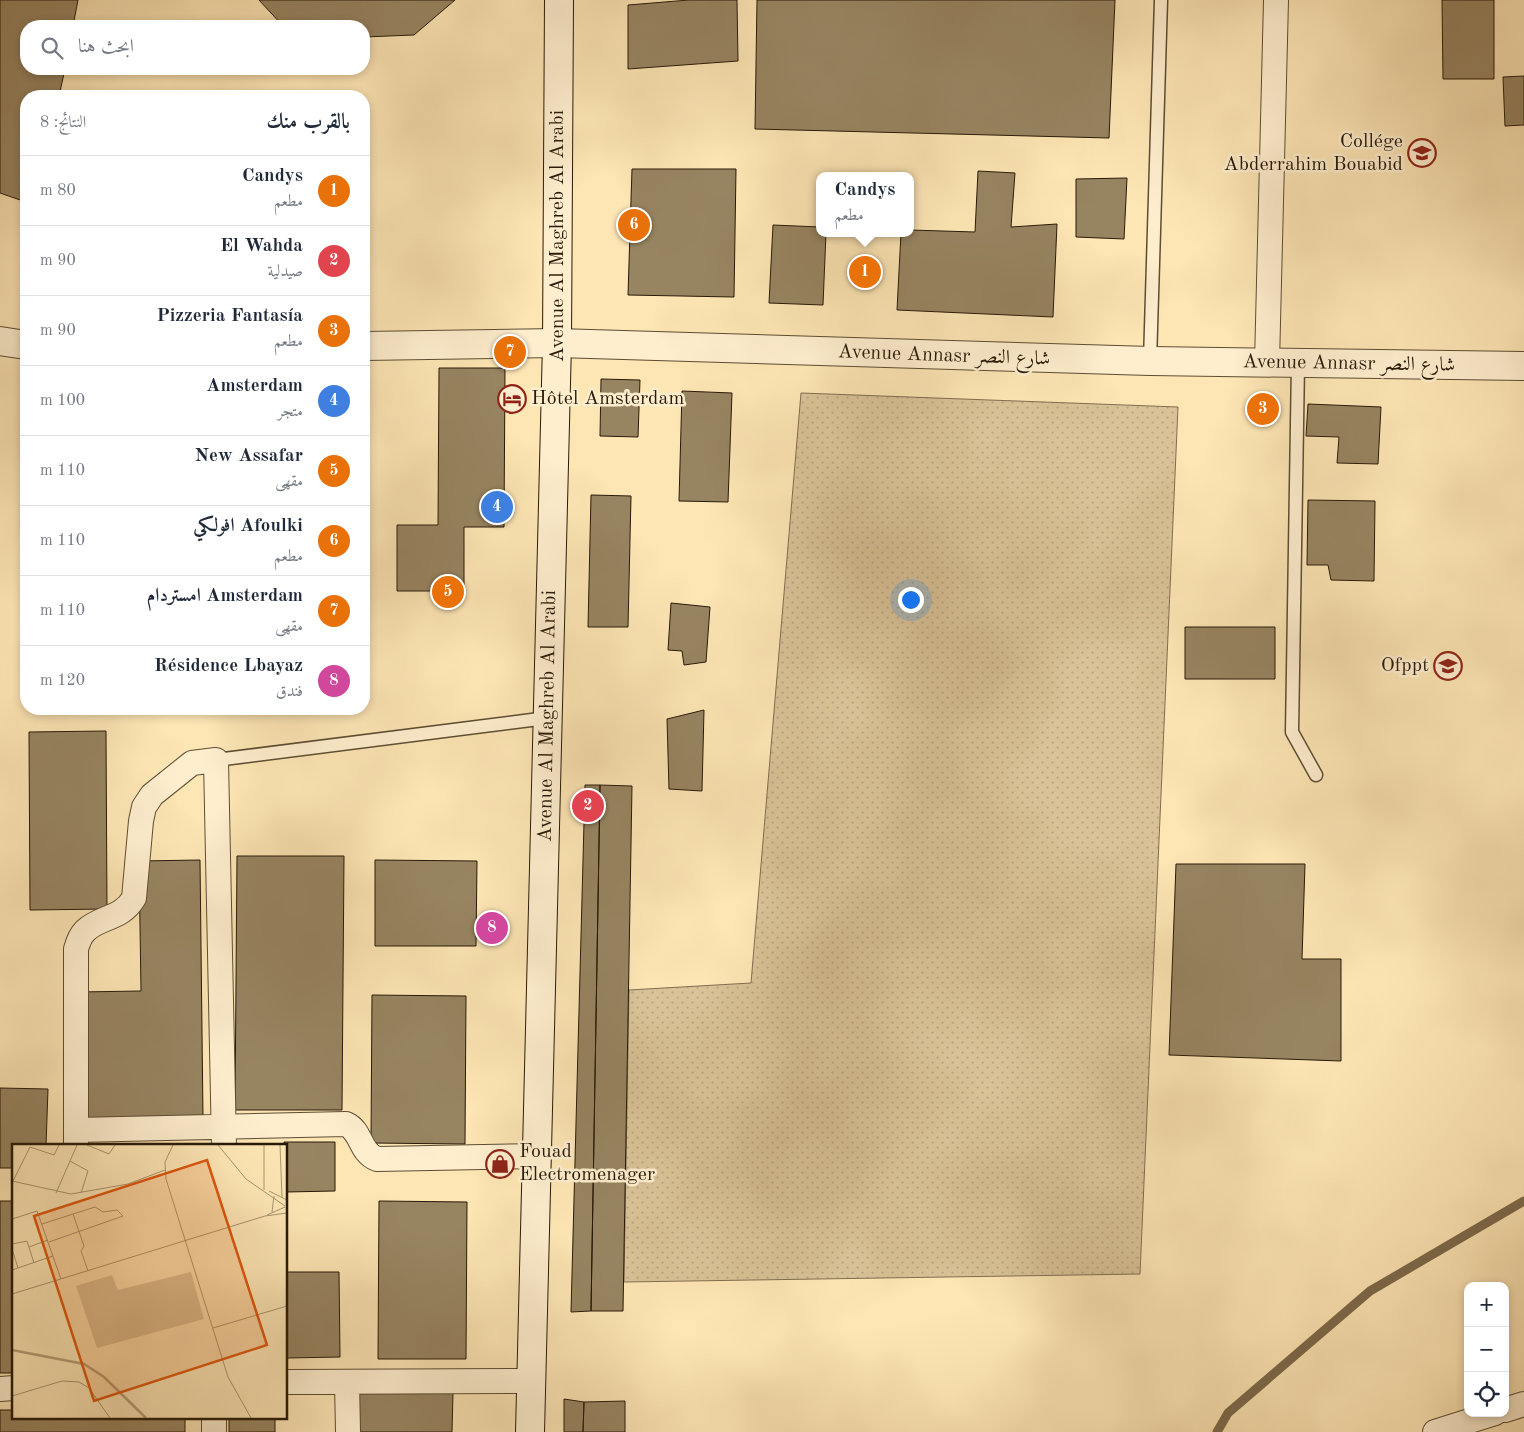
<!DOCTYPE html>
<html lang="ar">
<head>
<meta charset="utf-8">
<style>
	:root { --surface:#fff; --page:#f2f2f3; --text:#1f2937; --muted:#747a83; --line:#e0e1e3; --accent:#db2777 }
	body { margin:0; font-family:"Old Standard TT",Amiri,serif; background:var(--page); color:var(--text); direction:rtl }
	.controls { position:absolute; right:15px; bottom:15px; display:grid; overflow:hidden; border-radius:10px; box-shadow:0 2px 8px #0003 }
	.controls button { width:45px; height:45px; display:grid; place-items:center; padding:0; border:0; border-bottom:1px solid var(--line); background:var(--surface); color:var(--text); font:25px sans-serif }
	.you { position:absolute; left:910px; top:599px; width:18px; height:18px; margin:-12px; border:4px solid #fff; border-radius:50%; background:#1a73e8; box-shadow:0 0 0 8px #1a73e833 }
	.badge { display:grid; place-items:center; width:32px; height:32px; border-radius:50%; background:var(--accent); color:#fff; font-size:16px; font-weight:700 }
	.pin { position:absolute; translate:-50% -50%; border:2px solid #fff; box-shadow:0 1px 5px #0006 }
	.popup { position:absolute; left:816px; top:172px; width:98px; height:65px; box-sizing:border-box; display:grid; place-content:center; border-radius:10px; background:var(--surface); filter:drop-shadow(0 1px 4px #0005); font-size:16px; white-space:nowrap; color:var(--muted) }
	.popup b { font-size:19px; color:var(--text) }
	.popup::after { content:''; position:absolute; left:50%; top:100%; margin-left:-10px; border:10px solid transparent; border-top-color:var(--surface) }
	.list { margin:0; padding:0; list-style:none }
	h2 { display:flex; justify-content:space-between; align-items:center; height:65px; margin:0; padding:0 20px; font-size:21px }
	h2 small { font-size:16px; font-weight:400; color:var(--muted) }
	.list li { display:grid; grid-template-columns:32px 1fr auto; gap:15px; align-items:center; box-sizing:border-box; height:70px; padding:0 20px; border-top:1px solid var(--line) }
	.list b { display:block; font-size:19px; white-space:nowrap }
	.list p { margin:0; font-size:16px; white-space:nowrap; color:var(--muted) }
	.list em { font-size:16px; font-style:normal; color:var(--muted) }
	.icon { flex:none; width:28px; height:28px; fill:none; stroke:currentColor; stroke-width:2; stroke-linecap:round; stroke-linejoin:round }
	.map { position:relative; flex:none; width:1524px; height:1432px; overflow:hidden; direction:ltr }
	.search { position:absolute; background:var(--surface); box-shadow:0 2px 8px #0003; left:20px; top:20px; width:350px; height:55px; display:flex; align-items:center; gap:12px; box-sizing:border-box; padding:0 18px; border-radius:20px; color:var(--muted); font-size:19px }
	.panel { position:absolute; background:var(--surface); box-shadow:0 2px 8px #0003; left:20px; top:90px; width:350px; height:625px; border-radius:20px; direction:rtl }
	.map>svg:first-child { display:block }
	.grass { fill:url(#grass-dots); stroke:#806e50 }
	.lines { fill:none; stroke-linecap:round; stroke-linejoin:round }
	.stream { stroke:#7d6a4c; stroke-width:9 }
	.building { fill:#978461; stroke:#281a08 }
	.service-casing { stroke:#5d4d33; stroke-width:15 }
	.minor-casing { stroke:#5d4d33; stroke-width:26 }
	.tertiary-casing { stroke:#5d4d33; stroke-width:30 }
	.secondary-casing { stroke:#281a08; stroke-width:30 }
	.service { stroke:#feeece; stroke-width:12 }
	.minor { stroke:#feeece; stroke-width:24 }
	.tertiary { stroke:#feeece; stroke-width:28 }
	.secondary { stroke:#feeece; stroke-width:28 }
	.labels { text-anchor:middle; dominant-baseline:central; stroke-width:5; stroke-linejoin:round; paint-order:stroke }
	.poi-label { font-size:20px; fill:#281a08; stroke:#feeece; text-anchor:end }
	.street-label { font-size:20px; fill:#281a08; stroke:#feeece }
	.inset-river { fill:none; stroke:#b5a07a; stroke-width:2.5 }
	.inset-road { fill:none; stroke:#a8946f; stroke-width:1 }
	.view { fill:#de560c; fill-opacity:0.15; stroke:#de560c; stroke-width:2.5 }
	.inset-edge { fill:none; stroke:#281a08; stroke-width:2.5 }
</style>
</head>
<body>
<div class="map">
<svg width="1524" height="1432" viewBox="0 0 1524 1432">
	<defs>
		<pattern id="grass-dots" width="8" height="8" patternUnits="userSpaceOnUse" patternTransform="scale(1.25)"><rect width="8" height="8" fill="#d9c297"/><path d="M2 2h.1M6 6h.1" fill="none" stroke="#baa681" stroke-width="1.8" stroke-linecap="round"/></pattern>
	</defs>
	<rect width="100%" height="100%" fill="#fde5b4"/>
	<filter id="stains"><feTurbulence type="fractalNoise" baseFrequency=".004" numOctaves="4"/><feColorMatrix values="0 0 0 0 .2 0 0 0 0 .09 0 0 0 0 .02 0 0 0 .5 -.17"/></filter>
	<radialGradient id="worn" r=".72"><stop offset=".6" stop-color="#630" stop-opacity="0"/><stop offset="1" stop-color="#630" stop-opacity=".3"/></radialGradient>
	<path class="grass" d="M801,393L1178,407L1140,1274L624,1282L629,990L751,983Z"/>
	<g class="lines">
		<path class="stream" d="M1217,1432L1228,1413L1370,1291L1524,1201"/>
	</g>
	<path class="building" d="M0,0H78L73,26H26V69H65L59,96H26V202L0,193Z
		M259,0H455L414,35L364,37V26H283Z
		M689,0H737L738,61L628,69V5Z
		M757,0H1115L1109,138L755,129Z
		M1442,0H1494V79H1443Z
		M1524,76V125L1505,126L1503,77Z
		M632,169H736L734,297L628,295Z
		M978,171L1015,173L1011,227L1057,224L1053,317L897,310L901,233H910V230L975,232Z
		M1127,178L1124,239L1076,237V179Z
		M773,225L820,227V233H826L823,305L769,303Z
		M439,368H505L504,527H464V591H397V525H438Z
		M601,379L640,380L638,437L600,436Z
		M682,391L732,393L728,502L679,501Z
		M1308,404L1381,407L1378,464L1337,463L1339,437L1306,436Z
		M591,495L631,496L628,627H588Z
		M1308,500L1375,501L1374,581L1331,580L1328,565H1307Z
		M671,603L710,607L706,662L684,665L682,651L668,650Z
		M1185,627H1275V679H1185Z
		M704,710L702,791L669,789L667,719Z
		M106,731L107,909L30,910L29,732Z
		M585,785H600L591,1311L571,1312Z
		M600,785L632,786L623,1311H591Z
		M237,856H344L342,1110H235Z
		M200,860L203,1118L79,1120L78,992L141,991L139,861Z
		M375,860L477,861L476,946H375Z
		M1176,864H1305L1302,959H1341V1061L1169,1055Z
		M372,995L466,996L465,1144L371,1143Z
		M0,1088L48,1089L46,1146H14V1168H0Z
		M284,1142H335V1191L286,1192V1146H284Z
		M0,1201H14V1373H0Z
		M379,1201L467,1202L466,1359H378Z
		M286,1272H339L340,1357L286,1358Z
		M357,1390L453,1392L452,1432H356Z
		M564,1399L584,1402L583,1432H564Z
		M625,1401V1432H583L584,1402Z
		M0,1410H14V1418H185V1432H0Z
		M229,1418H275V1432H229Z"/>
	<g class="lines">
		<defs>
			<path id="service" d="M1150,361L1161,0
				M1298,363L1292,732L1316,775
				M216,760L547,718"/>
			<path id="minor" d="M1267,363L1276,0
				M76,1130L346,1124C362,1131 359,1152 377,1159L538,1156
				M76,1146V949C78,942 80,936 85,931C100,916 121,920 134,898L141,821L144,807L152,795L192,763L216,760L224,1146
				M286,1382L531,1381
				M347,1382L348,1432
				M0,1389L14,1388
				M1505,1410L1524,1404
				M214,1418V1432
				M1435,1432L1495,1413"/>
			<path id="tertiary" d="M0,341L26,345
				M364,346L557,343L1150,361L1524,366"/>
			<path id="secondary" d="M530,1432L557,343L559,0"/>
		</defs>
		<use href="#service" class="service-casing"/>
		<use href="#minor" class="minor-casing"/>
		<use href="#tertiary" class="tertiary-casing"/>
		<use href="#secondary" class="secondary-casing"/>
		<use href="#service" class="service"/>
		<use href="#minor" class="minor"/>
		<use href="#tertiary" class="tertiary"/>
		<use href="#secondary" class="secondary"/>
	</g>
	<defs>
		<symbol id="university-ring" viewBox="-11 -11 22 22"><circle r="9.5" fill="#feeece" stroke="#8f2418" stroke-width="1.5"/><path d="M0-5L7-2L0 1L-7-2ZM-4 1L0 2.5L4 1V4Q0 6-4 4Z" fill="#8f2418"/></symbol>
		<symbol id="hotel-ring" viewBox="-11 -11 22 22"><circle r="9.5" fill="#feeece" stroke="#8f2418" stroke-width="1.5"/><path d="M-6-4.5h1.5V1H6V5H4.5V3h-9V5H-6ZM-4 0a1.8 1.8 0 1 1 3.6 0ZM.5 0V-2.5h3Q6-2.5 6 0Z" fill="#8f2418"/></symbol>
		<symbol id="shop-ring" viewBox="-11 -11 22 22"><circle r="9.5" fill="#feeece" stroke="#8f2418" stroke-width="1.5"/><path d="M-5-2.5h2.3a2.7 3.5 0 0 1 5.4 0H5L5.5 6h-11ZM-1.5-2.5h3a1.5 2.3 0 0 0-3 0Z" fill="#8f2418"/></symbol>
	</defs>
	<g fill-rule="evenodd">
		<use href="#university-ring" x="1406" y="137" width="32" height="32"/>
		<use href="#hotel-ring" x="496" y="383" width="32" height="32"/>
		<use href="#university-ring" x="1432" y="650" width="32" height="32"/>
		<use href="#shop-ring" x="484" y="1148" width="32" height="32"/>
	</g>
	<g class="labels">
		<g class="poi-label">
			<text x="1403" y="142">Collége<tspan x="1403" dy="23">Abderrahim Bouabid</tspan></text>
			<text x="531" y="399" text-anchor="start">Hôtel Amsterdam</text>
			<text x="1429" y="666">Ofppt</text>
			<text x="519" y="1152" text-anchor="start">Fouad<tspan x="519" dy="23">Electromenager</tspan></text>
		</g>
		<g class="street-label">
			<text transform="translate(558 236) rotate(-90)">Avenue Al Maghreb Al Arabi</text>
			<text transform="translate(944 356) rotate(2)">Avenue Annasr شارع النصر</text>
			<text transform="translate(1349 364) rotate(1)">Avenue Annasr شارع النصر</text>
			<text transform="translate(548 716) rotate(-89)">Avenue Al Maghreb Al Arabi</text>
		</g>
	</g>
	<g transform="translate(12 1144)">
		<rect width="275" height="275" fill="#fde5b4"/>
		<path d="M179,128L192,175L85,204L64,142L100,131L106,146Z" fill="#d9c297"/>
		<path class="inset-river" d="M0,206L72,220L92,233L134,274"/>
		<path class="inset-road" d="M75,1L97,10L103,1M161,1L153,18L154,35L216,233L239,274M206,1L234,35L273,62M252,1V46M268,1L270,53M58,17L76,27L69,49M0,37L59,50L116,40L153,26M1,37L18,3L42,11L47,1M257,47L275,56M44,49L65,1M260,68L262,52M61,70L72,102L69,107L76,127M255,71L273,63M0,75L25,67L49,135M30,80L83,63L91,68L105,66L111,72L37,98M0,100L15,97L22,119M17,103L36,96M0,105L6,124M0,126L41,112M0,150L253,72L275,69V59M201,184L275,162M0,252L50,237L67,238L77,244L98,274"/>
		<path class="view" d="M195,16L255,201L82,257L22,72Z"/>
		<rect width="275" height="275" class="inset-edge"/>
	</g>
	<rect width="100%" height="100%" filter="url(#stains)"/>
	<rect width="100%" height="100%" fill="url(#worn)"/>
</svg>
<div class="controls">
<button>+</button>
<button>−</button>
<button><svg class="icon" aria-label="locate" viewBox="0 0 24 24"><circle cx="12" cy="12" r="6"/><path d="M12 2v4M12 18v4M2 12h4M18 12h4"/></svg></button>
</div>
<div class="you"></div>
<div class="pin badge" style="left:865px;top:272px;background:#e8710a">1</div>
<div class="popup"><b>Candys</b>مطعم</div>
<div class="pin badge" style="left:588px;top:806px;background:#e0444e">2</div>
<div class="pin badge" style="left:1263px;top:409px;background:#e8710a">3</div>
<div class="pin badge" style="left:497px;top:507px;background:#3f7fe0">4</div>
<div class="pin badge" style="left:448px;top:592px;background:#e8710a">5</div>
<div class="pin badge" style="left:634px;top:225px;background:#e8710a">6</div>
<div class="pin badge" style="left:510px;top:352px;background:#e8710a">7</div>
<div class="pin badge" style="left:492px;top:928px;background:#d1479c">8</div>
<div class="search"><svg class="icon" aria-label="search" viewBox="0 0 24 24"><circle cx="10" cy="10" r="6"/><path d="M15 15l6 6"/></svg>ابحث هنا</div>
<section class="panel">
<h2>بالقرب منك<small>النتائج: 8</small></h2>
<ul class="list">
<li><span class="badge" style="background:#e8710a">1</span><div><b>Candys</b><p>مطعم</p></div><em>80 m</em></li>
<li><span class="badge" style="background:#e0444e">2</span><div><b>El Wahda</b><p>صيدلية</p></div><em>90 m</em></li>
<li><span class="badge" style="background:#e8710a">3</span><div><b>Pizzeria Fantasía</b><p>مطعم</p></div><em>90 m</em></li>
<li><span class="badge" style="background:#3f7fe0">4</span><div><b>Amsterdam</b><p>متجر</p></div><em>100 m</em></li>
<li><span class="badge" style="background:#e8710a">5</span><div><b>New Assafar</b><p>مقهى</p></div><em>110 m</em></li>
<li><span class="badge" style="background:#e8710a">6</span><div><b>Afoulki افولكي</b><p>مطعم</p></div><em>110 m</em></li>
<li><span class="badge" style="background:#e8710a">7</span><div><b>Amsterdam امستردام</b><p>مقهى</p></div><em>110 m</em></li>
<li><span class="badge" style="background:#d1479c">8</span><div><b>Résidence Lbayaz</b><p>فندق</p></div><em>120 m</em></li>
</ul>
</section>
</div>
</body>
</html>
